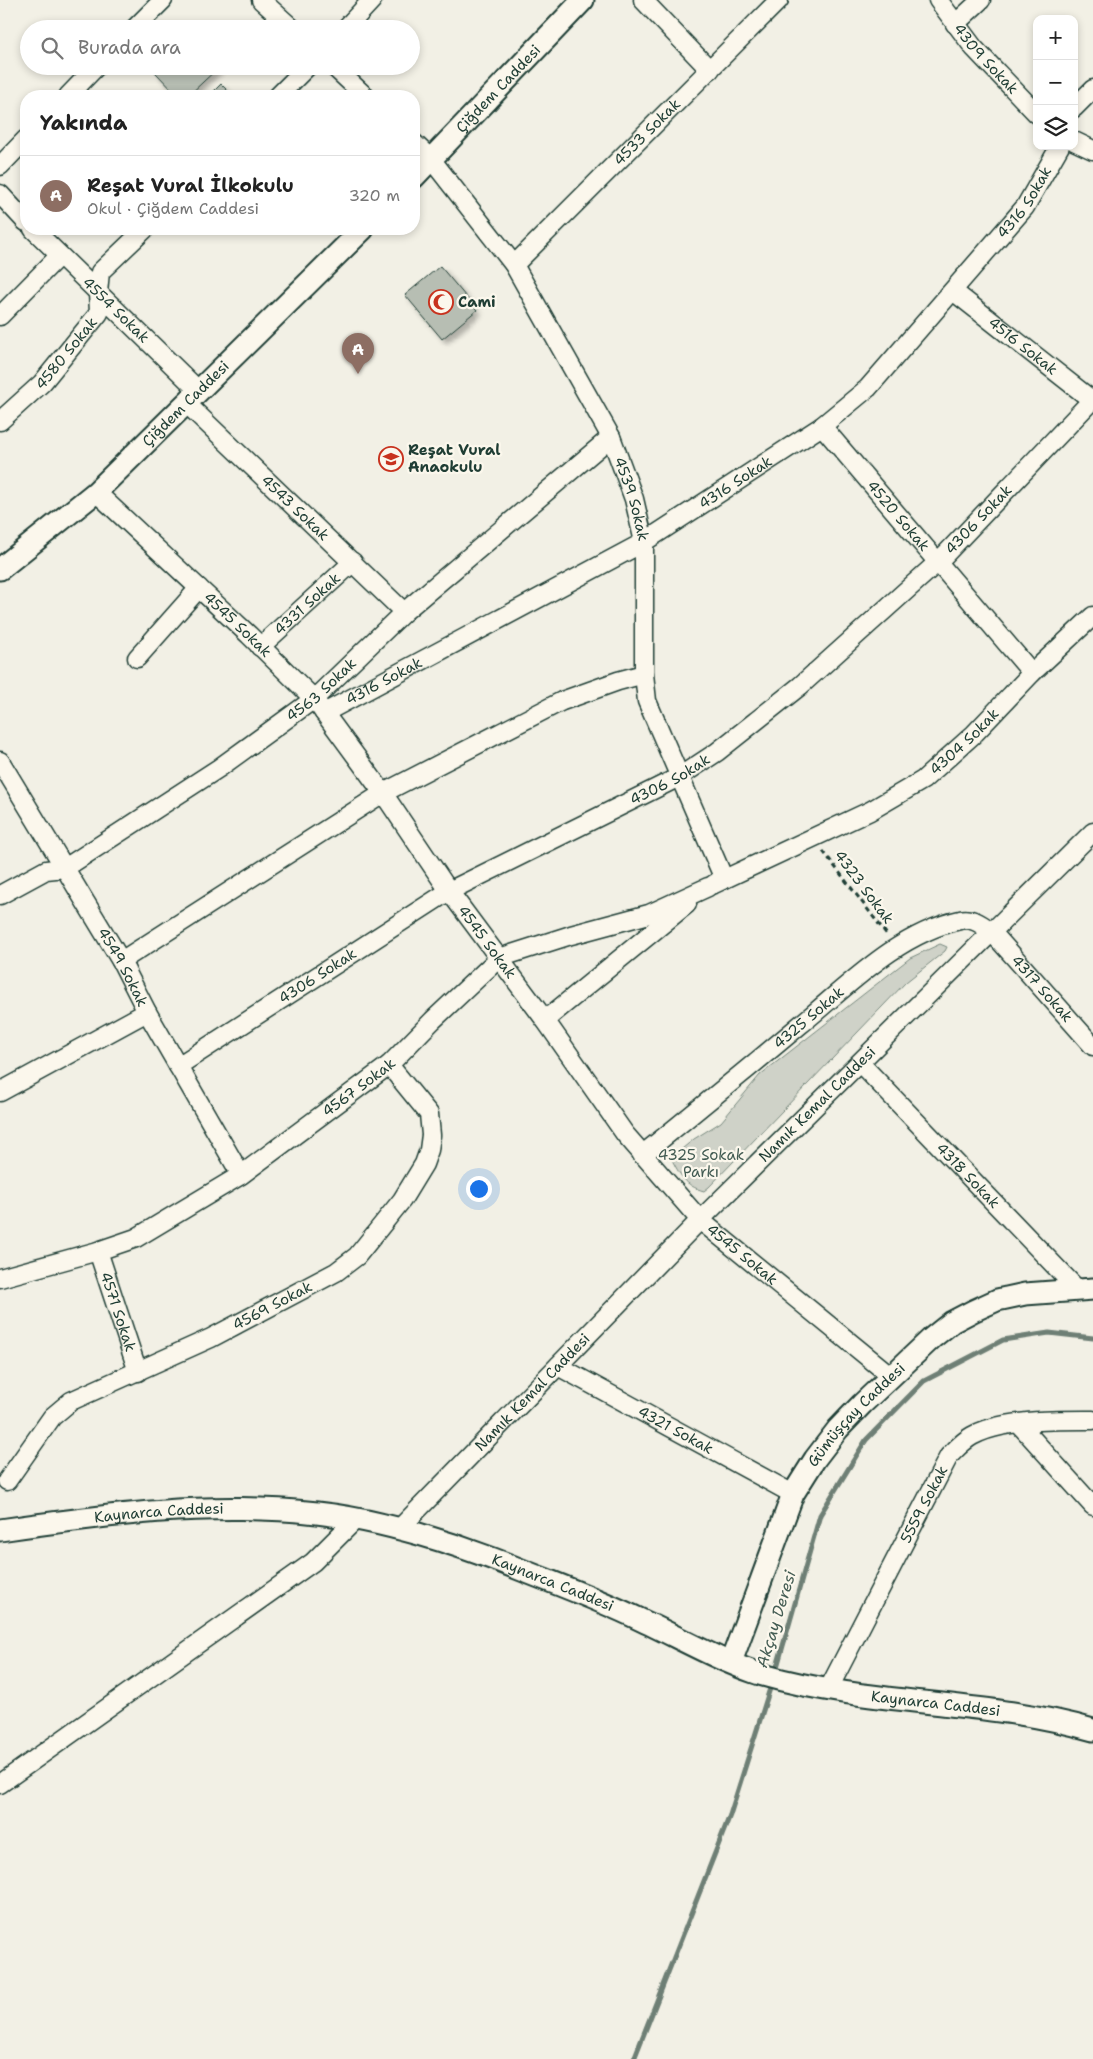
<!DOCTYPE html>
<html lang="tr">
<head>
<meta charset="utf-8">
<style>
	:root { --surface:#fff; --page:#f6f6f6; --text:#222; --muted:#767676; --line:#e0e0e0; --accent:#111827 }
	body { margin:0; font-family:"Shantell Sans",sans-serif; background:var(--page); color:var(--text) }
	.controls { position:absolute; right:15px; top:15px; display:grid; overflow:hidden; border-radius:10px; box-shadow:0 2px 8px #0003 }
	.controls button { width:45px; height:45px; display:grid; place-items:center; padding:0; border:0; border-bottom:1px solid var(--line); background:var(--surface); color:var(--text); font:25px sans-serif }
	.you { position:absolute; left:478px; top:1188px; width:18px; height:18px; margin:-12px; border:4px solid #fff; border-radius:50%; background:#1a73e8; box-shadow:0 0 0 8px #1a73e833 }
	.badge { display:grid; place-items:center; width:32px; height:32px; border-radius:50%; background:var(--accent); color:#fff; font-size:16px; font-weight:700 }
	.pin { position:absolute; translate:-50% -41px; filter:drop-shadow(0 1px 2px #0008) }
	.pin::after { content:''; position:absolute; top:26px; width:18px; height:15px; background:inherit; clip-path:polygon(0 0,100% 0,50% 100%) }
	.list { margin:0; padding:0; list-style:none }
	h2 { display:flex; justify-content:space-between; align-items:center; height:65px; margin:0; padding:0 20px; font-size:21px }
	h2 small { font-size:16px; font-weight:400; color:var(--muted) }
	.list li { display:grid; grid-template-columns:32px 1fr auto; gap:15px; align-items:center; box-sizing:border-box; height:80px; padding:0 20px; border-top:1px solid var(--line) }
	.list b { display:block; font-size:19px; white-space:nowrap }
	.list p { margin:0; font-size:16px; white-space:nowrap; color:var(--muted) }
	.list em { font-size:16px; font-style:normal; color:var(--muted) }
	.icon { flex:none; width:28px; height:28px; fill:none; stroke:currentColor; stroke-width:2; stroke-linecap:round; stroke-linejoin:round }
	.map { position:relative; flex:none; width:1093px; height:2059px; overflow:hidden }
	.search { position:absolute; background:var(--surface); box-shadow:0 2px 8px #0003; left:20px; top:20px; width:400px; height:55px; display:flex; align-items:center; gap:12px; box-sizing:border-box; padding:0 18px; border-radius:28px; color:var(--muted); font-size:19px }
	.panel { position:absolute; background:var(--surface); box-shadow:0 2px 8px #0003; left:20px; top:90px; width:400px; height:145px; border-radius:20px }
	.map>svg:first-child { display:block }
	.green { fill:#cfd2c8; stroke:#77887e }
	.lines { fill:none; stroke-linecap:round; stroke-linejoin:round }
	.stream { stroke:#6e7f75; stroke-width:5 }
	.building { fill:#b7beb3; stroke:#1f3d34; filter:url(#shadow) }
	.minor-casing { stroke:#1f3d34; stroke-width:21 }
	.tertiary-casing { stroke:#1f3d34; stroke-width:25 }
	.path { stroke:#1f3d34; stroke-width:3; stroke-dasharray:5 4; stroke-linecap:butt }
	.minor { stroke:#fbf7ec; stroke-width:18 }
	.tertiary { stroke:#fbf7ec; stroke-width:21 }
	.labels { text-anchor:middle; dominant-baseline:central; stroke-width:4.5; stroke-linejoin:round; paint-order:stroke }
	.street-label { font-size:15px; fill:#1f3d34; stroke:#fbf7ec }
	.poi-label { font-size:15px; font-weight:bold; fill:#1f3d34; stroke:#fbf7ec; text-anchor:start }
	.park-label { font-size:15px; fill:#425b52; stroke:#fbf7ec }
	.water-label { font-size:16px; font-style:italic; fill:#465e55; stroke:#fbf7ec }
</style>
</head>
<body>
<div class="map">
<svg width="1093" height="2059" viewBox="0 0 1093 2059">
	<defs>
		<filter id="shadow"><feDropShadow dx="4.5" dy="4.5" stdDeviation="2.5" flood-color="#0004"/></filter>
	</defs>
	<rect width="100%" height="100%" fill="#f2f0e5"/>
	<filter id="ink" filterUnits="userSpaceOnUse"><feTurbulence type="fractalNoise" baseFrequency=".02" numOctaves="2"/><feDisplacementMap in="SourceGraphic" scale="10" xChannelSelector="R" yChannelSelector="G"/><feConvolveMatrix kernelMatrix="1 2 1 2 8 2 1 2 1" color-interpolation-filters="sRGB"/></filter>
	<g filter="url(#ink)">
		<path class="green" d="M940,944L947,947L945,951L906,982L709,1187L704,1191C685,1186 680,1175 671,1158L694,1139L721,1122L760,1075L910,958Z"/>
		<g class="lines">
			<path class="stream" d="M775,1674L820,1515L866,1440L924,1381L1003,1340L1049,1333L1093,1338
				M634,2059L730,1815L772,1682"/>
		</g>
		<path class="building" d="M161,66H216L218,68L188,96H178L155,72Z
			M221,84L233,96H209Z
			M440,266L477,310L442,339L405,295Z"/>
		<g class="lines">
			<defs>
				<g id="minor">
					<path d="M261,0L293,29"/>
					<path d="M643,0L710,70"/>
					<path id="s1" d="M938,0L974,48L1037,114"/>
					<path d="M955,24L981,0"/>
					<path d="M134,29L163,0"/>
					<path d="M345,29L372,0"/>
					<path d="M333,66L365,96"/>
					<path d="M68,96L97,66"/>
					<path d="M278,96L308,66"/>
					<path d="M1074,108L1093,89"/>
					<path d="M1074,141L1093,150"/>
					<path id="s2" d="M414,143L431,159L514,265L611,437L634,499L644,542V674L647,701L724,879"/>
					<path d="M0,166L26,139"/>
					<path d="M0,194L26,222"/>
					<path id="s3" d="M33,229L199,391"/>
					<path id="s4" d="M514,265L779,0"/>
					<path id="s5" d="M953,291L1093,401"/>
					<path d="M0,316L59,256"/>
					<path id="s6" d="M187,404L404,612"/>
					<path id="s7" d="M0,421L42,383L99,313L98,292L100,272L145,229"/>
					<path id="s8" d="M822,426L1032,673"/>
					<path id="s9" d="M96,492L249,635L314,699L383,793L449,891L545,1020L625,1134L700,1220L891,1376"/>
					<path id="s10" d="M260,647L353,562"/>
					<path d="M137,658L199,588"/>
					<path id="s11" d="M324,713L644,542L822,426L868,388L1025,207L1060,146"/>
					<path id="s12" d="M0,761L121,961L147,1012L241,1175"/>
					<path id="s13" d="M714,884L870,811L923,780L974,734L1032,673L1093,616"/>
					<path id="s14" d="M0,895L46,870L65,868L219,768L314,699L404,612L611,437"/>
					<path d="M121,961L383,793L562,701L618,681L644,674"/>
					<path d="M545,1020L687,904"/>
					<path id="s15" d="M860,1063L1077,1289"/>
					<path id="s16" d="M178,1066L449,891L679,777L717,752L800,686L938,562L1093,399"/>
					<path d="M0,1092L147,1012"/>
					<path id="s17" d="M642,1155C695,1112 748,1069 800,1025C848,986 897,934 960,920C972,917 981,924 991,931L1093,1046"/>
					<path id="s18" d="M98,1251L138,1372"/>
					<path id="s19" d="M0,1278L98,1251L136,1238L241,1175L389,1065L433,1020L499,958L571,935L649,914L708,887"/>
					<path id="s20" d="M558,1366L793,1494"/>
					<path d="M1019,1424L1093,1506"/>
					<path id="s21" d="M7,1481L52,1417L71,1401L211,1338L336,1272L357,1256L402,1200L424,1164L429,1150L431,1135L429,1114L389,1065"/>
					<path id="s22" d="M399,1529L700,1220L1093,832"/>
					<path id="s23" d="M828,1690L949,1456C956,1449 963,1441 972,1436C1002,1419 1058,1420 1093,1420"/>
					<path d="M0,1784L313,1562L355,1520"/>
				</g>
				<g id="tertiary">
					<path id="s24" d="M414,177L583,0"/>
					<path id="s25" d="M0,569L96,492L363,229"/>
					<path id="s26" d="M0,1530C105,1515 210,1501 317,1513C382,1520 458,1544 519,1569C559,1585 600,1600 639,1619C678,1637 723,1663 763,1675C871,1706 985,1699 1093,1730"/>
					<path id="s27" d="M731,1662L793,1494L815,1459L838,1429L862,1404L932,1338L952,1322L973,1311L997,1300L1025,1294L1093,1289"/>
				</g>
			</defs>
			<use href="#minor" class="minor-casing"/>
			<use href="#tertiary" class="tertiary-casing"/>
			<path class="path" d="M823,851L888,936"/>
			<use href="#minor" class="minor"/>
			<use href="#tertiary" class="tertiary"/>
		</g>
	</g>
	<defs>
		<symbol id="mosque-ring" viewBox="-11 -11 22 22"><circle r="9.5" fill="#fbf7ec" stroke="#c8321e" stroke-width="1.5"/><path d="M3.5-4.9A6 6 0 1 0 3.5 4.9A5 5 0 1 1 3.5-4.9Z" fill="#c8321e"/></symbol>
		<symbol id="school-ring" viewBox="-11 -11 22 22"><circle r="9.5" fill="#fbf7ec" stroke="#c8321e" stroke-width="1.5"/><path d="M0-5L7-2L0 1L-7-2ZM-4 1L0 2.5L4 1V4Q0 6-4 4Z" fill="#c8321e"/></symbol>
	</defs>
	<g fill-rule="evenodd">
		<use href="#mosque-ring" x="427" y="288" width="28" height="28"/>
		<use href="#school-ring" x="377" y="445" width="28" height="28"/>
	</g>
	<g class="labels">
		<g class="street-label">
			<text stroke="none"><textPath href="#s1" startOffset="76">4309 Sokak</textPath></text>
			<text stroke="none"><textPath href="#s24" startOffset="122">Çiğdem Caddesi</textPath></text>
			<text stroke="none"><textPath href="#s4" startOffset="188">4533 Sokak</textPath></text>
			<text stroke="none"><textPath href="#s11" startOffset="878">4316 Sokak</textPath></text>
			<text stroke="none"><textPath href="#s3" startOffset="116">4554 Sokak</textPath></text>
			<text stroke="none"><textPath href="#s5" startOffset="89">4516 Sokak</textPath></text>
			<text stroke="none"><textPath href="#s7" startOffset="95">4580 Sokak</textPath></text>
			<text stroke="none"><textPath href="#s25" startOffset="249">Çiğdem Caddesi</textPath></text>
			<text stroke="none"><textPath href="#s11" startOffset="472">4316 Sokak</textPath></text>
			<text stroke="none"><textPath href="#s2" startOffset="421">4539 Sokak</textPath></text>
			<text stroke="none"><textPath href="#s6" startOffset="150">4543 Sokak</textPath></text>
			<text stroke="none"><textPath href="#s8" startOffset="118">4520 Sokak</textPath></text>
			<text stroke="none"><textPath href="#s16" startOffset="975">4306 Sokak</textPath></text>
			<text stroke="none"><textPath href="#s10" startOffset="64">4331 Sokak</textPath></text>
			<text stroke="none"><textPath href="#s9" startOffset="194">4545 Sokak</textPath></text>
			<text stroke="none"><textPath href="#s11" startOffset="68">4316 Sokak</textPath></text>
			<text stroke="none"><textPath href="#s14" startOffset="384">4563 Sokak</textPath></text>
			<text stroke="none"><textPath href="#s13" startOffset="290">4304 Sokak</textPath></text>
			<text stroke="none"><textPath href="#s16" startOffset="570">4306 Sokak</textPath></text>
			<text transform="translate(864 887) rotate(53)">4323 Sokak</text>
			<text stroke="none"><textPath href="#s9" startOffset="599">4545 Sokak</textPath></text>
			<text stroke="none"><textPath href="#s12" startOffset="240">4549 Sokak</textPath></text>
			<text stroke="none"><textPath href="#s16" startOffset="166">4306 Sokak</textPath></text>
			<text stroke="none"><textPath href="#s17" startOffset="509">4317 Sokak</textPath></text>
			<text stroke="none"><textPath href="#s17" startOffset="216">4325 Sokak</textPath></text>
			<text stroke="none"><textPath href="#s19" startOffset="411">4567 Sokak</textPath></text>
			<text stroke="none"><textPath href="#s22" startOffset="596">Namık Kemal Caddesi</textPath></text>
			<text stroke="none"><textPath href="#s15" startOffset="156">4318 Sokak</textPath></text>
			<text stroke="none"><textPath href="#s9" startOffset="1004">4545 Sokak</textPath></text>
			<text stroke="none"><textPath href="#s21" startOffset="326">4569 Sokak</textPath></text>
			<text stroke="none"><textPath href="#s18" startOffset="64">4571 Sokak</textPath></text>
			<text stroke="none"><textPath href="#s22" startOffset="191">Namık Kemal Caddesi</textPath></text>
			<text stroke="none"><textPath href="#s27" startOffset="281">Gümüşçay Caddesi</textPath></text>
			<text stroke="none"><textPath href="#s20" startOffset="134">4321 Sokak</textPath></text>
			<text stroke="none"><textPath href="#s23" startOffset="209">5559 Sokak</textPath></text>
			<text stroke="none"><textPath href="#s26" startOffset="160">Kaynarca Caddesi</textPath></text>
			<text stroke="none"><textPath href="#s26" startOffset="565">Kaynarca Caddesi</textPath></text>
			<text stroke="none"><textPath href="#s26" startOffset="970">Kaynarca Caddesi</textPath></text>
		</g>
		<g class="poi-label">
			<text x="458" y="302">Cami</text>
			<text x="408" y="450">Reşat Vural<tspan x="408" dy="17">Anaokulu</tspan></text>
		</g>
		<g class="park-label">
			<text x="701" y="1155">4325 Sokak<tspan x="701" dy="17">Parkı</tspan></text>
		</g>
		<g class="water-label">
			<text transform="translate(776 1619) rotate(-73)">Akçay Deresi</text>
		</g>
	</g>
</svg>
<div class="controls">
<button>+</button>
<button>−</button>
<button><svg class="icon" aria-label="layers" viewBox="0 0 24 24"><path d="M12 4l9 5-9 5-9-5zM3 14l9 5 9-5"/></svg></button>
</div>
<div class="you"></div>
<div class="pin badge" style="left:358px;top:374px;background:#8d6e63">A</div>
<div class="search"><svg class="icon" aria-label="search" viewBox="0 0 24 24"><circle cx="10" cy="10" r="6"/><path d="M15 15l6 6"/></svg>Burada ara</div>
<section class="panel">
<h2>Yakında<small></small></h2>
<ul class="list">
<li><span class="badge" style="background:#8d6e63">A</span><div><b>Reşat Vural İlkokulu</b><p>Okul · Çiğdem Caddesi</p></div><em>320 m</em></li>
</ul>
</section>
</div>
</body>
</html>
